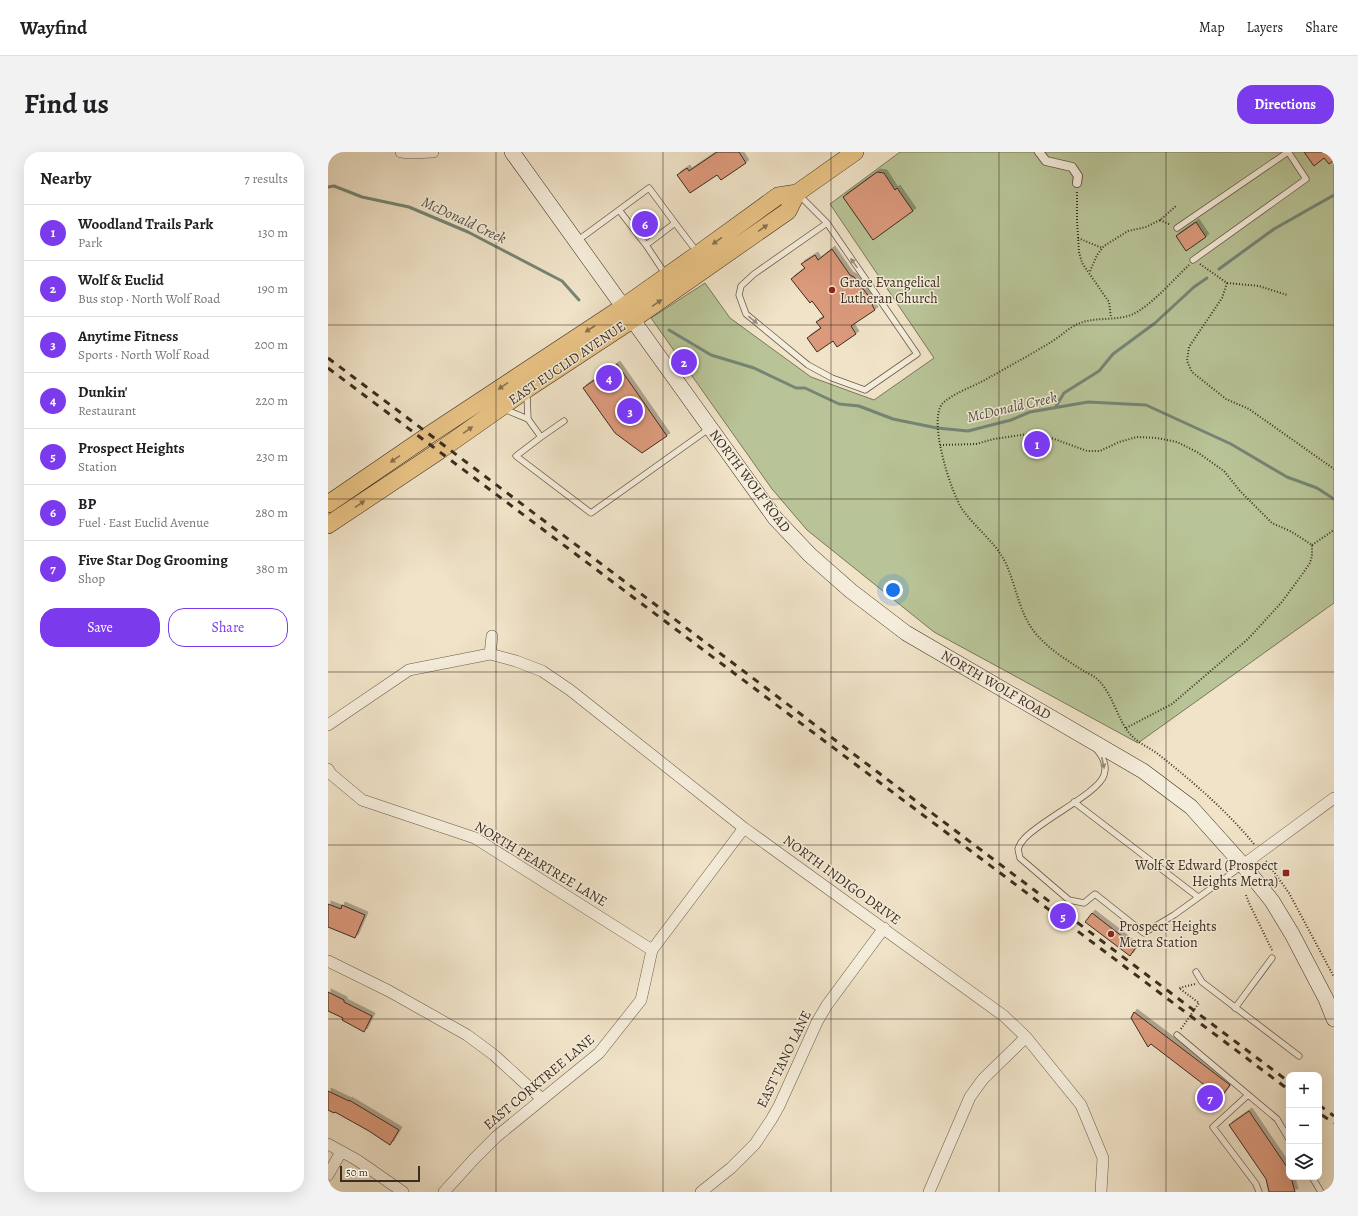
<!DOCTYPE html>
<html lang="en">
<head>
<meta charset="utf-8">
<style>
	:root { --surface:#fff; --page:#f2f2f2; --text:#202124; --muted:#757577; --line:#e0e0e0; --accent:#7c3aed }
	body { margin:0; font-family:Alegreya,serif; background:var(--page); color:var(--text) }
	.controls { position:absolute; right:12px; bottom:12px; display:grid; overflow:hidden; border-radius:8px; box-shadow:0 4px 16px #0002 }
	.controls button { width:36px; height:36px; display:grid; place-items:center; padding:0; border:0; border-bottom:1px solid var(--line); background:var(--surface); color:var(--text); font:20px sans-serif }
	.scale { position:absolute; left:12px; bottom:10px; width:80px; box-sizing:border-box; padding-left:4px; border:2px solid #3b2d20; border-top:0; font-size:11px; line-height:14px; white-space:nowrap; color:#3b2d20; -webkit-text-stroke:3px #f5eddb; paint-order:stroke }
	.you { position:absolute; left:565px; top:438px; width:14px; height:14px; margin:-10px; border:3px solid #fff; border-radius:50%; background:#1a73e8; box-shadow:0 0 0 6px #1a73e833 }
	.badge { display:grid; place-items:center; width:26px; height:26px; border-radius:50%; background:var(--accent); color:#fff; font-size:13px; font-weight:700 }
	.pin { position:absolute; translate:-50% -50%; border:2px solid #fff; box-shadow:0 1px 4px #0006 }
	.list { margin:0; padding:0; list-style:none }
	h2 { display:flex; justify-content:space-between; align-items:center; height:52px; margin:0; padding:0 16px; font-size:17px }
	h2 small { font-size:13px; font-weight:400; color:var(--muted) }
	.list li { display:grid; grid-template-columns:26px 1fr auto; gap:12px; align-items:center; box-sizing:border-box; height:56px; padding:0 16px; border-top:1px solid var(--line) }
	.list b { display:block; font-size:15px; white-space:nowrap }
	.list p { margin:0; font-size:13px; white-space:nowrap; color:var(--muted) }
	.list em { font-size:13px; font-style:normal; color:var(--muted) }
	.actions { display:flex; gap:8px; padding:12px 16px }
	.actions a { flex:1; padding:9px 0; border:1px solid var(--accent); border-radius:16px; text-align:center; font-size:14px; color:var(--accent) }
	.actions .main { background:var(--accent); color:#fff }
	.icon { flex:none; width:22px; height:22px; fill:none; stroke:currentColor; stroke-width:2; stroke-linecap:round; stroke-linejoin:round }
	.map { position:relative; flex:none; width:1006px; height:1040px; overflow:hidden; border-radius:16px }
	header { display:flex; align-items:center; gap:24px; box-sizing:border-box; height:56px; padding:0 20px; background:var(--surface); border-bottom:1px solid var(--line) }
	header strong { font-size:19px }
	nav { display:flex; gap:22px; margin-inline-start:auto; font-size:14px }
	.intro { display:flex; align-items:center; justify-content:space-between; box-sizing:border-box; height:96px; padding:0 24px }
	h1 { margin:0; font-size:28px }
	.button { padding:10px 18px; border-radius:16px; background:var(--accent); color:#fff; font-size:14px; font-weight:700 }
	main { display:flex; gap:24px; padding:0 24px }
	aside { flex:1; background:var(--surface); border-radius:16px; box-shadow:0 4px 16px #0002 }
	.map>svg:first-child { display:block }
	.green { fill:#b8c497; stroke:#7a785c }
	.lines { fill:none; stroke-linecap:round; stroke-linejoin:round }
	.stream { stroke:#758576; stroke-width:3 }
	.building { fill:#dc9a7b; stroke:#3b2d20; filter:url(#shadow) }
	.service-casing { stroke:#685a4a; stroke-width:7 }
	.pedestrian-casing { stroke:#685a4a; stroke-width:10 }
	.minor-casing { stroke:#685a4a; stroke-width:12 }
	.secondary-casing { stroke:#3b2d20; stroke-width:16 }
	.primary-casing { stroke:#3b2d20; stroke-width:18 }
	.path { stroke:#3b2d20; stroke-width:2; stroke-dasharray:1 2; stroke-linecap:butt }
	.service { stroke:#f5eddb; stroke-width:5.5 }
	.pedestrian { stroke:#f5eddb; stroke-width:8 }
	.minor { stroke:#f5eddb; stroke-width:11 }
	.secondary { stroke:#f5eddb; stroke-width:15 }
	.primary { stroke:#e8c284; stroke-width:17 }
	.rail { stroke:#3b2d20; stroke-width:3; stroke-dasharray:7 7; stroke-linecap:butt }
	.oneway { fill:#89704d }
	.oneway2 { fill:#988d7e }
	.grid { fill:none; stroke:#3b2d20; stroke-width:1; stroke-opacity:0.55 }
	.poi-dot { fill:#8f2418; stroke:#f5eddb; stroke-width:1.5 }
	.labels { text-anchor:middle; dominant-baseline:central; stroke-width:3; stroke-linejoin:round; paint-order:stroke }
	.poi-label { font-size:14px; fill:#3b2d20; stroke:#f5eddb; text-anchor:start }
	.street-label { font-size:14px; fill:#3b2d20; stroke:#f5eddb }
	.water-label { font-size:15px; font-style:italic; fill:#535244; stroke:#f5eddb }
</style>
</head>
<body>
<header>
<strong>Wayfind</strong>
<nav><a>Map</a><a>Layers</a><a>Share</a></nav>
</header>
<div class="intro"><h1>Find us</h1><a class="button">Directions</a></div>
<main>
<aside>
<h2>Nearby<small>7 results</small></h2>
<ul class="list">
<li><span class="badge">1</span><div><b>Woodland Trails Park</b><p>Park</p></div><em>130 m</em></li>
<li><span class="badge">2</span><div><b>Wolf &amp; Euclid</b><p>Bus stop · North Wolf Road</p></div><em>190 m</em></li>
<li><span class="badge">3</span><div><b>Anytime Fitness</b><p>Sports · North Wolf Road</p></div><em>200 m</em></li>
<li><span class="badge">4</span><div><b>Dunkin'</b><p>Restaurant</p></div><em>220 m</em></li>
<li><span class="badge">5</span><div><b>Prospect Heights</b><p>Station</p></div><em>230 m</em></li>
<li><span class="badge">6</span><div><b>BP</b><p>Fuel · East Euclid Avenue</p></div><em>280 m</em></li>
<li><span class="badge">7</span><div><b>Five Star Dog Grooming</b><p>Shop</p></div><em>380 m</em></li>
</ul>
<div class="actions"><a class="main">Save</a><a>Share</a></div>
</aside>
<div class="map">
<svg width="1006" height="1040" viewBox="0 0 1006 1040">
	<defs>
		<filter id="shadow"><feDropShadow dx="3" dy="-3" stdDeviation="0" flood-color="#0004"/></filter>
	</defs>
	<rect width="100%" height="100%" fill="#f0e3c8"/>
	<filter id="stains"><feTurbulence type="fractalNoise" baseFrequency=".005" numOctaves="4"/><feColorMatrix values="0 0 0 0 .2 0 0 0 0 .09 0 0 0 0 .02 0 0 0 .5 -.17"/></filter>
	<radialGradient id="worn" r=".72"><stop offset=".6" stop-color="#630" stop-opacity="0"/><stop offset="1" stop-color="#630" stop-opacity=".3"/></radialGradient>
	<path class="green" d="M572,0H1006V451L810,591L606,480L479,378L444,337L323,166L377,131L402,166L483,225L546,248L606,206L502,52Z"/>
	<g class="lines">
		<path class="stream" d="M0,35L6,34L34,45L81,55L140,80L234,129L251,148
			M891,117L946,77L1006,43
			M341,178L383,203L426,216L468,236H477L511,252L531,254L565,267L609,276L640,279L683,268L702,260L760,250L818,253L903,292L959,325L989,336L1006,347
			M727,256L736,241L771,219L785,202L827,171L866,135L879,126"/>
	</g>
	<path class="building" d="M389,0H411L418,11L393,28L389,23L362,41L349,23L359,16L361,19Z
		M976,0H1005L1003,1L1006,5V8L1001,12L996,6L986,14Z
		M549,20L556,21L567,38L569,36L585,59L545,88L515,45Z
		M868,70L878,85L858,99L848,84Z
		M504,97L522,123L526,125L546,151L544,153L547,158L523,174L528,182L509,195L505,189L489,200L479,186L493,176L488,170L496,165L484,149L482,151L463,127L477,116L473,112L487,103L490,108Z
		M289,212L339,284L314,301L287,281L255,236Z
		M0,752L13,757L14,753L37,763L27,786L0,775Z
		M764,761L808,795L802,804L757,770Z
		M0,840L16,848V850L44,864L36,880L14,868L15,866L0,859Z
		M806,860L902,933L884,957L875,951L873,946L874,941L879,935L823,892L820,895L803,866Z
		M0,939L21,949V948L71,978L62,993L41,979L7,960L6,961L0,958Z
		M921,959L961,1018V1025H963L967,1040H941L938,1027L901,973Z"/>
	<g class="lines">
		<defs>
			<path id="service" d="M470,42L499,71L589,202L537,238L504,226L480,213L418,162L411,143L413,134L426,122L499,71
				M291,58L318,93
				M849,76L960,0
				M249,89L321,36L347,71
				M865,108L978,27L961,1
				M338,123L318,93L347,71L369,100
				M176,257L200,267L199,242
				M200,267L213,285L188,304L263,361L382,276
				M213,285L236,269
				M769,598C775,605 779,614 776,623C771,641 711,669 696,687C693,690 691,694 690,697L692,706L741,748L756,751L767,742L816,781L846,763L914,714
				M746,650L870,745
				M868,820L874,830L971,904
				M907,856L944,806
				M849,883L949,967L961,987
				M920,943L885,975L928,1032L931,1040
				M984,1025L993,1040"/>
			<path id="pedestrian" d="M711,0L718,9L744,15L750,24L749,31"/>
			<path id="minor" d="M73,0L82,1L105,0
				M162,502L164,484
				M0,573L81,518L162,502L188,509L214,519L242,538L416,676L676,864L698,885L753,953L775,1006L773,1040
				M0,617L3,622L34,648L147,686L324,798
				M915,713L1006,646
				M0,809L61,839L139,883L166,903L214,947
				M0,992L29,1008L75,1040
				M0,1023L13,1000
				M116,1040L146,1007L168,985L271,901L313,848L324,798L416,676
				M373,1040L403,1016L427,992L443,968L451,954L489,870L499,853L556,776
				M601,1040L642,945L655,927L698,885"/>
			<path id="secondary" d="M184,0L447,366L482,403L523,439L578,481L815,619L863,655L915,713L944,749L964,782L998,847L1006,867"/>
			<path id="primary" d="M0,352L95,287L295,155L370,102L450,44L469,41L527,0
				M0,373L111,299L199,237L304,168L460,59L469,41"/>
		</defs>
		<use href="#service" class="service-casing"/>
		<use href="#pedestrian" class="pedestrian-casing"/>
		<use href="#minor" class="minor-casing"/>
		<use href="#secondary" class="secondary-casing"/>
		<use href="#primary" class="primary-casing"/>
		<path class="path" d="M749,40V68L751,100L754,111L781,150L783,166
			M832,68L843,73
			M750,86L774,96
			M872,112L899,131L931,134L959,143
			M861,113C845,128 822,155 803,163C786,169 768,165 752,171C741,175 731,186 720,192C698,205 675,218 653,230C641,236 625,242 615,251C599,267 623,340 634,357C648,377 670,392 679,414C689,437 692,465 710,484C722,498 739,508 754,518C759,521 765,523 769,527C786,542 790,572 805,585C812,592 822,596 830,602C865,630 897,657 926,692
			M762,119L769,103L776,94L800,79L818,75L832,68L848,54
			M899,131L894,146L861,195L859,209L864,220L898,247L921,257L1006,317
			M612,293L648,292L666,287L707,281L718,284L759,299H772L791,290L809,285L829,286L849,290L869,300L896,319L912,339L944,371L964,380L984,393
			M984,393L1006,378
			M798,576L844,552L920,487L953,451L973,424L982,411L984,404V393
			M938,709L961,741L1006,825
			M918,743L921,751L944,798
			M853,877L871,851L851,836L867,832"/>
		<use href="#service" class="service"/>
		<use href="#pedestrian" class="pedestrian"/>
		<use href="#minor" class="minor"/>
		<use href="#secondary" class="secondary"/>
		<use href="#primary" class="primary"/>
		<path class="rail" d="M0,206L961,930
			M0,216L961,938
			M991,953L1006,964
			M994,963L1006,971"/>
	</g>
	<defs><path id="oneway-solid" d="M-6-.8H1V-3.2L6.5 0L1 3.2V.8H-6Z"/></defs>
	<g class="oneway">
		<use href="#oneway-solid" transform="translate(435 76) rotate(-35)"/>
		<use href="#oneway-solid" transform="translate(389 89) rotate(144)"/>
		<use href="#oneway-solid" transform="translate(329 151) rotate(-35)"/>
		<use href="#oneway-solid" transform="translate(262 177) rotate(147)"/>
		<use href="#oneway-solid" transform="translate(175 234) rotate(146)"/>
		<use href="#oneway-solid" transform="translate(140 278) rotate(-35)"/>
		<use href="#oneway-solid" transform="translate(67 307) rotate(146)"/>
		<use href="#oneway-solid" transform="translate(32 352) rotate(-34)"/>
	</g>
	<g class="oneway2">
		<use href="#oneway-solid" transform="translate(526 111) rotate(-125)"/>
		<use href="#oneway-solid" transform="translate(425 168) rotate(39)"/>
		<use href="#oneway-solid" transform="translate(775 611) rotate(78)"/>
	</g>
	<path class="grid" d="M168,0V1040M335,0V1040M503,0V1040M671,0V1040M838,0V1040M0,173H1006M0,347H1006M0,520H1006M0,693H1006M0,867H1006"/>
	<g class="poi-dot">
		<circle cx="504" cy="138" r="4"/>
		<rect x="954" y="717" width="8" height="8" rx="2"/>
		<circle cx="783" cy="782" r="4"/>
	</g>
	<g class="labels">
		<g class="poi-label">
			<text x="512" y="130">Grace Evangelical<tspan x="512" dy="16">Lutheran Church</tspan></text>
			<text x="950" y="713" text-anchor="end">Wolf &amp; Edward (Prospect<tspan x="950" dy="16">Heights Metra)</tspan></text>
			<text x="791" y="774">Prospect Heights<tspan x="791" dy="16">Metra Station</tspan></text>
		</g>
		<g class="street-label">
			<text transform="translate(239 211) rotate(-34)">EAST EUCLID AVENUE</text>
			<text transform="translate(422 329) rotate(53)">NORTH WOLF ROAD</text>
			<text transform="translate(668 533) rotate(30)">NORTH WOLF ROAD</text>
			<text transform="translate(213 712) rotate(31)">NORTH PEARTREE LANE</text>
			<text transform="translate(514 728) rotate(36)">NORTH INDIGO DRIVE</text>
			<text transform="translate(456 907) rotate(-64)">EAST TANO LANE</text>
			<text transform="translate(211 930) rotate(-40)">EAST CORKTREE LANE</text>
		</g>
		<g class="water-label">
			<text transform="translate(136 68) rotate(25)">McDonald Creek</text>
			<text transform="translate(684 255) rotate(-13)">McDonald Creek</text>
		</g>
	</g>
	<rect width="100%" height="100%" filter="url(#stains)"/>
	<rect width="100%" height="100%" fill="url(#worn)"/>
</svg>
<div class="controls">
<button>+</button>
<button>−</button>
<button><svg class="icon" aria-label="layers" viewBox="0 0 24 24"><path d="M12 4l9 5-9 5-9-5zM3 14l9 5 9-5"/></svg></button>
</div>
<div class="scale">50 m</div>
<div class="you"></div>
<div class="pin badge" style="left:709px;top:292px">1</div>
<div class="pin badge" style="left:356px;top:210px">2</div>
<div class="pin badge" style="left:302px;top:259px">3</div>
<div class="pin badge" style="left:281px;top:226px">4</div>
<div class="pin badge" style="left:735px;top:764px">5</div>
<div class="pin badge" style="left:317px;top:72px">6</div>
<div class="pin badge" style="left:882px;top:946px">7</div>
</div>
</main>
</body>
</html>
